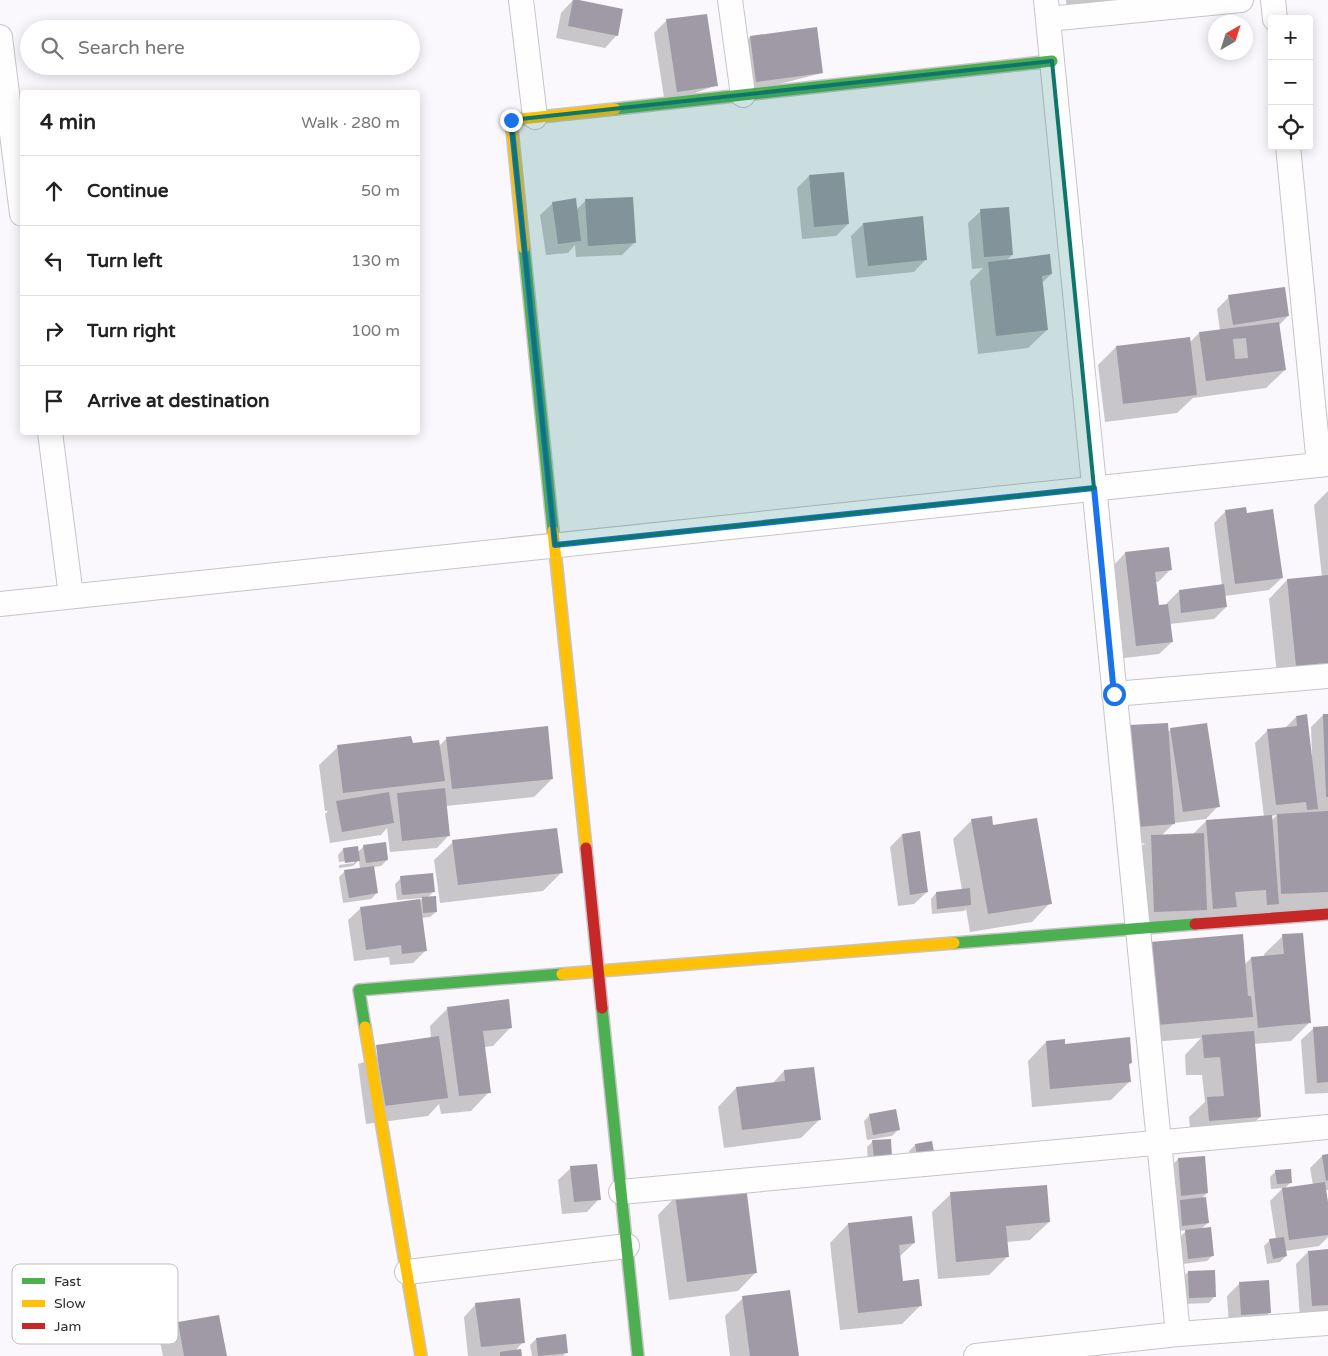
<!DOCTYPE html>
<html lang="en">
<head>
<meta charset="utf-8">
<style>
	:root { --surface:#fff; --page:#f2f2f2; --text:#222; --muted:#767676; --line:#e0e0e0 }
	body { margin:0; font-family:"Varela Round",sans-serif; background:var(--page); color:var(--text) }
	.controls { position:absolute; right:15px; top:15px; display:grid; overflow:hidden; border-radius:5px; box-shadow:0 2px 12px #0003 }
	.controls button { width:45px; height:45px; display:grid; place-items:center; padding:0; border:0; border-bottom:1px solid var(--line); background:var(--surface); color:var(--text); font:25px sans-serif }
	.compass { position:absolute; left:1208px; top:15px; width:45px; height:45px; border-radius:50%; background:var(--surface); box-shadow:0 2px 12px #0003; rotate:39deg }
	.stop { position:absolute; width:15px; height:15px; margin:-11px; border:4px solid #1a73e8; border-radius:50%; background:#fff }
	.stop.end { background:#1a73e8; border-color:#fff; box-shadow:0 1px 5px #0008 }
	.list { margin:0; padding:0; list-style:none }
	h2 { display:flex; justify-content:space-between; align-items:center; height:65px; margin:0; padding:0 20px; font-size:21px }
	h2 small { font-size:16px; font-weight:400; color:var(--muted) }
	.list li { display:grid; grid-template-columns:32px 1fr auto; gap:15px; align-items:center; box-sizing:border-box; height:70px; padding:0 20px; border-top:1px solid var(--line) }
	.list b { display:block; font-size:19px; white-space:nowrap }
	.list em { font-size:16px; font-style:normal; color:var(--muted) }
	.icon { flex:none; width:28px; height:28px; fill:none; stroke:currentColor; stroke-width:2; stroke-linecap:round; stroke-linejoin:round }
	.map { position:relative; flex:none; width:1328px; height:1356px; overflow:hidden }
	.search { position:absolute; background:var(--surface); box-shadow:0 2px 12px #0003; left:20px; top:20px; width:400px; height:55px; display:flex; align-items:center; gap:12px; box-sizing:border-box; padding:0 18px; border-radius:28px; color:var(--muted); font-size:19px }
	.panel { position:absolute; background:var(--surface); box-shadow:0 2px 12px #0003; left:20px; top:90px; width:400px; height:345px; border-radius:5px }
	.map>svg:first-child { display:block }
	.shadow { fill:#0003; fill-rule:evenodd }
	.building { fill:#9f9aa5; fill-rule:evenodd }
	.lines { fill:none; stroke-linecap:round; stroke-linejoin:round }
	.street-casing { stroke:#c6c4c8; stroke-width:26 }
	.fast-casing { stroke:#c6c4c8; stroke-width:14 }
	.slow-casing { stroke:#c6c4c8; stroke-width:14 }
	.jam-casing { stroke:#c6c4c8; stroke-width:14 }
	.street { stroke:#fefeff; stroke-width:24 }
	.fast { stroke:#4caf50; stroke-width:11 }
	.slow { stroke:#ffc107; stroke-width:11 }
	.jam { stroke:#c62828; stroke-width:11 }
	.route { stroke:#1a73e8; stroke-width:6 }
	.marked { fill:#0f766e; fill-opacity:0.2; stroke:#0f766e; stroke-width:4; stroke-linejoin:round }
	.key { fill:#fff; stroke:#c0bfc1; stroke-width:1 }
	.key-label { font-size:14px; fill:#2d2b30 }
</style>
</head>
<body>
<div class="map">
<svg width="1328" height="1356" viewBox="0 0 1328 1356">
	<rect width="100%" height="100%" fill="#faf8fc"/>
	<path class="shadow" d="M573,0L617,35L605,48L556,38L561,13Z
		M1066,0H1160L1068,27Z
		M666,21L717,85L665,104L654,33Z
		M750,37L822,73L744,93L738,50Z
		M809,176L848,224L836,236L802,239L797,188Z
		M586,200L634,243L622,255L576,257L575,245L568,253L546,255L540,215L553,203L576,210Z
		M981,211L1012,255L1006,261L1051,274L1041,284L1047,330L1028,348L978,354L970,281L983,268L972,269L968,223Z
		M863,224L926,259L914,272L856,278L851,236Z
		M1229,297L1288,316L1279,325L1285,370L1266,388L1193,398L1177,413L1105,422L1098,365L1116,347L1189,343L1199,333L1220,331L1217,309Z
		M1328,491V678L1278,684L1269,599L1287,580L1322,577L1314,505Z
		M1226,511L1246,514L1282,578L1269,590L1225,596L1226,607L1214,619L1170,624L1172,642L1159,654L1124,658L1113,566L1125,553L1171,569L1158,582H1155L1158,606L1167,605V603L1179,591L1222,586L1214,523Z
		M1323,715H1328V908L1136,930L1133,855L1145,843L1119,844L1112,745L1131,726L1168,732L1171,729L1218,806L1206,819L1174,823L1161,836L1192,835L1206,821L1264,817L1255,743L1268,730L1285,728L1296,717L1310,756H1312L1311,727ZM1277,815L1271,821V816Z
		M447,738L552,779L534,797L446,806L449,835L437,848L390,852L387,828L381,835L330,843L325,814L328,811H325L319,765L338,747L412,744L439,746Z
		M972,820L992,826L1050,903L1032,922L970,932L966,909L964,911L932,914L931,899L936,893L962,890L953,839Z
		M902,835L927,892L914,904L898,906L890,847Z
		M453,842L561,873L543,891L440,903L434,860Z
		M364,846L387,860L381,866L373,867L377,893L371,899L343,903L339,877L345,871L360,869L359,860L353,866L339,868V865L354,863V860L339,862L338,855L343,849L358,852Z
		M401,878L434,891L428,897L436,912L430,917L421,918L426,950L413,963L390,965L389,957L354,961L348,920L361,908L420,900L423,898L397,900L395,884Z
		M1283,936L1310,1022L1291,1041L1254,1044L1260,1117L1241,1135L1191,1139L1189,1117L1205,1102L1202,1075H1186L1185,1055L1201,1038L1139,1043L1132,962L1244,965L1251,958L1265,957L1264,954Z
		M448,1008L511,1027L493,1046L484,1047L489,1092L471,1111L441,1114L439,1104L428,1116L366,1124L358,1064L431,1039L430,1026Z
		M1328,1027V1093L1305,1094L1301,1040L1314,1028Z
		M1046,1042L1063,1045L1131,1063L1128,1066L1130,1081L1111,1100L1032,1107L1028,1061Z
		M813,1068L819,1120L801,1138L724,1148L718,1107L736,1088L772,1084L784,1071Z
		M870,1115L898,1130L892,1136L867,1140L864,1121Z
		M873,1141L891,1156L868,1162L867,1147Z
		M931,1142L912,1166L909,1151L915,1145Z
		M1328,1155V1190H1325L1328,1211V1237L1319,1246L1285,1251L1286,1256L1280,1262L1267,1264L1264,1246L1270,1240L1276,1239L1270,1201L1283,1188L1271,1189L1270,1177L1276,1171L1291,1182L1284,1189L1313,1185L1310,1168L1322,1156Z
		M1178,1159L1207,1193L1201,1199L1208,1223L1201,1229L1213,1255L1207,1261L1183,1264L1180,1237L1187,1230L1177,1231L1166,1172Z
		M571,1168L599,1199L587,1212L562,1214L558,1180Z
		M951,1194L1049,1222L1030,1240L1006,1242L1007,1257L989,1275L938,1279L932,1212Z
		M676,1196L756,1272L738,1291L669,1300L658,1215Z
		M911,1217L914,1243L899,1257L902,1282L921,1305L902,1324L840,1330L830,1243L848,1224Z
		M1328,1251V1316L1300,1318L1296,1264L1308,1252Z
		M1188,1272L1214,1297L1209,1303L1183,1304L1182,1278Z
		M1268,1282L1270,1312L1258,1324L1229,1326L1227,1296L1239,1284Z
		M743,1298L798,1356H730L725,1316Z
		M476,1304L523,1342L515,1351L521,1356H468L464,1317Z
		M178,1323L225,1356H163L160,1342Z
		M565,1335L566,1352L563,1356H532L530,1345L536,1339Z"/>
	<path class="building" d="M573,0H579L623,9L618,36L568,26Z
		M707,14L718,86L677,92L666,19Z
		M817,27L823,73L756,82L750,36Z
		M844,172L849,224L814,227L809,175Z
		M633,197L636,243L588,246L585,199Z
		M576,198L581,241L558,244L552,202Z
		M1009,207L1013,255L984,257L980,209Z
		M923,216L927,260L868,266L863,223Z
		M1050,254L1052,274L1042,276L1048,330L996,336L988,262Z
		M1285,287L1289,316L1233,325L1228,295Z
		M1279,322L1286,370L1206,381L1199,332ZM1246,338L1248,358L1235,359L1233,339Z
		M1190,337L1197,395L1123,404L1116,346Z
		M1246,507L1247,513L1273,509L1283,578L1235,584L1225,510Z
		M1169,547L1172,570L1155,572L1159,605L1168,604L1173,642L1136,646L1125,552Z
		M1328,575V663L1296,666L1287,579Z
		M1224,584L1227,607L1181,613L1179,590Z
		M1307,714L1318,809L1307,810L1306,802L1276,805L1267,729L1297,726L1296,716Z
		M1323,714H1328V797H1326Z
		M1168,723L1175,824L1137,827L1130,725Z
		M1207,723L1220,807L1183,812L1170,728Z
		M548,726L553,779L452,789L446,737Z
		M411,736L413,743L439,740L445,781L343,793L337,745Z
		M445,788L450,836L402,841L397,793Z
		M389,792L394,823L342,832L336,801Z
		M1328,811V892L1281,894L1277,814Z
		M1272,815L1279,904L1267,905L1266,890L1235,892L1237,907L1213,909L1206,820Z
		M992,816L993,825L1037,818L1052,904L988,914L971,819Z
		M557,828L563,873L458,885L452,840Z
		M920,831L928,892L910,895L902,834Z
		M1204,833L1207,910L1154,912L1151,835Z
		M386,842L388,860L366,863L363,845Z
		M358,846L360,861L345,863L343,848Z
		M374,866L378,893L349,898L344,870Z
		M433,873L435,892L402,895L400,876Z
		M970,888L971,905L937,909L936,892Z
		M436,896L437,912L423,913L422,897Z
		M420,899L427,951L402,954L401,945L366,950L360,907Z
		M1303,933L1311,1023L1258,1028L1251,957L1284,954L1282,934Z
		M1243,934L1248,996H1251L1253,1017L1157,1025L1150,942Z
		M509,999L512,1028L483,1031L491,1093L459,1096L447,1007Z
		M1328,1026V1082L1317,1083L1313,1027Z
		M1254,1031L1261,1117L1209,1121L1207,1097L1224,1096L1220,1057L1204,1058L1202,1035Z
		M439,1036L448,1098L384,1106L376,1045Z
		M1130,1037L1132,1063L1129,1064L1131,1082L1050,1089L1046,1041L1065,1039V1044Z
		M814,1067L821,1120L742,1130L736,1087L785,1081L784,1070Z
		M896,1109L900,1130L873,1135L869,1114Z
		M891,1139L892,1157H874L872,1140Z
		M932,1141L935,1157L918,1161L915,1144Z
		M1328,1154V1180L1326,1181L1322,1155Z
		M1205,1156L1208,1193L1181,1196L1178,1158Z
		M597,1164L601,1200L574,1202L570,1166Z
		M1291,1169L1292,1183L1277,1184L1275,1170Z
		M1325,1182L1328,1202V1235L1289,1240L1282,1188Z
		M1047,1185L1050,1222L1006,1226L1009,1257L956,1262L950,1192Z
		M746,1186L757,1273L687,1282L675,1195Z
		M1206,1197L1209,1223L1182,1226L1180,1200Z
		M912,1216L915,1243L899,1245L903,1281L919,1279L922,1306L858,1313L848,1223Z
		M1211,1227L1214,1256L1188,1259L1185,1230Z
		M1284,1237L1287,1256L1273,1259L1269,1239Z
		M1328,1249V1305L1312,1306L1308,1251Z
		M1215,1270L1216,1297L1189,1298L1188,1271Z
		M1269,1280L1271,1313L1241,1315L1239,1282Z
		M790,1290L799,1356H750L742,1296Z
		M520,1298L525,1343L481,1347L475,1303Z
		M219,1315L227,1356H184L178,1322Z
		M566,1334L568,1353L538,1356L536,1338Z
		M521,1349L522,1356H500V1352Z"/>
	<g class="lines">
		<defs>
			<path id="street" d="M521,0L535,117
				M730,0L743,95
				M1046,0L1178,1334
				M1273,0L1275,19
				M1048,19L1241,0
				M0,37L22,214
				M1288,146L1319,465
				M50,432L71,596
				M0,604L1328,464
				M1114,694L1328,676
				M621,1192L1328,1127
				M407,1272L627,1246
				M976,1356L1178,1334L1328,1323"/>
			<path id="fast" d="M615,109L1052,61
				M524,248L553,531
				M954,943L1195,924
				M602,1008L638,1356
				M365,1027L359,990L562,974"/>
			<path id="slow" d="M524,248L511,120L615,109
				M553,531L586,848
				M562,974L954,943
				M365,1027L421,1356"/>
			<path id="jam" d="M586,848L602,1008
				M1195,924L1328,914"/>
		</defs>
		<use href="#street" class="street-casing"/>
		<use href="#fast" class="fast-casing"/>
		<use href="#slow" class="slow-casing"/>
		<use href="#jam" class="jam-casing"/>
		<use href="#street" class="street"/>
		<use href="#fast" class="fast"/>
		<use href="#slow" class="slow"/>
		<use href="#jam" class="jam"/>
	</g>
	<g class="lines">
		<path class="route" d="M511,120L555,545L1094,488L1114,694"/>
	</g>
	<path class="marked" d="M1052,61L1094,488L555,545L511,120Z"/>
	<rect x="12" y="1264" width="166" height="80" rx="8" class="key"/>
	<rect x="22" y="1278" width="23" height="6" fill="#4caf50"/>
	<rect x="22" y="1300" width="23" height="7" fill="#ffc107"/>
	<rect x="22" y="1323" width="23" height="6" fill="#c62828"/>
	<g class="key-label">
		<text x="54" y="1286">Fast</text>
		<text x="54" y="1308">Slow</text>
		<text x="54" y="1331">Jam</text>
	</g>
</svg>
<div class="controls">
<button>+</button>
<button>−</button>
<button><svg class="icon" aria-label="locate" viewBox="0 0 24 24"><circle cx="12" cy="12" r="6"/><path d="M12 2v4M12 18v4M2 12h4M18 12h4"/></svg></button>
</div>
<svg class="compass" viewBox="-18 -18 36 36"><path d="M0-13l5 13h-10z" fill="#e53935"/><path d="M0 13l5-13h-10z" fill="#767676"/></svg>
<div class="stop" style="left:1114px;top:694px"></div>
<div class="stop end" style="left:511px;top:120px"></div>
<div class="search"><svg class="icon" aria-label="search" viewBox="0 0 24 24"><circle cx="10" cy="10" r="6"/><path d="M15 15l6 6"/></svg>Search here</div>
<section class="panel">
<h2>4 min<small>Walk · 280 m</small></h2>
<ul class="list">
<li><svg class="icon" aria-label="ahead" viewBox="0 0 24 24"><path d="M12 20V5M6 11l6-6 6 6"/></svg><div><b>Continue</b></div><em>50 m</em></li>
<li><svg class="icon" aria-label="left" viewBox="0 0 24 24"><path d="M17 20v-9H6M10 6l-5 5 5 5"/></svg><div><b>Turn left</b></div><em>130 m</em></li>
<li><svg class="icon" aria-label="right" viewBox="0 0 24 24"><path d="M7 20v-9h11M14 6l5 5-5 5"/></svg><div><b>Turn right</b></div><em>100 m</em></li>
<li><svg class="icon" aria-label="arrive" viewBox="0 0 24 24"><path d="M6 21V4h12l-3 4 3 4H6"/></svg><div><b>Arrive at destination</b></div></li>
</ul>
</section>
</div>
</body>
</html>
